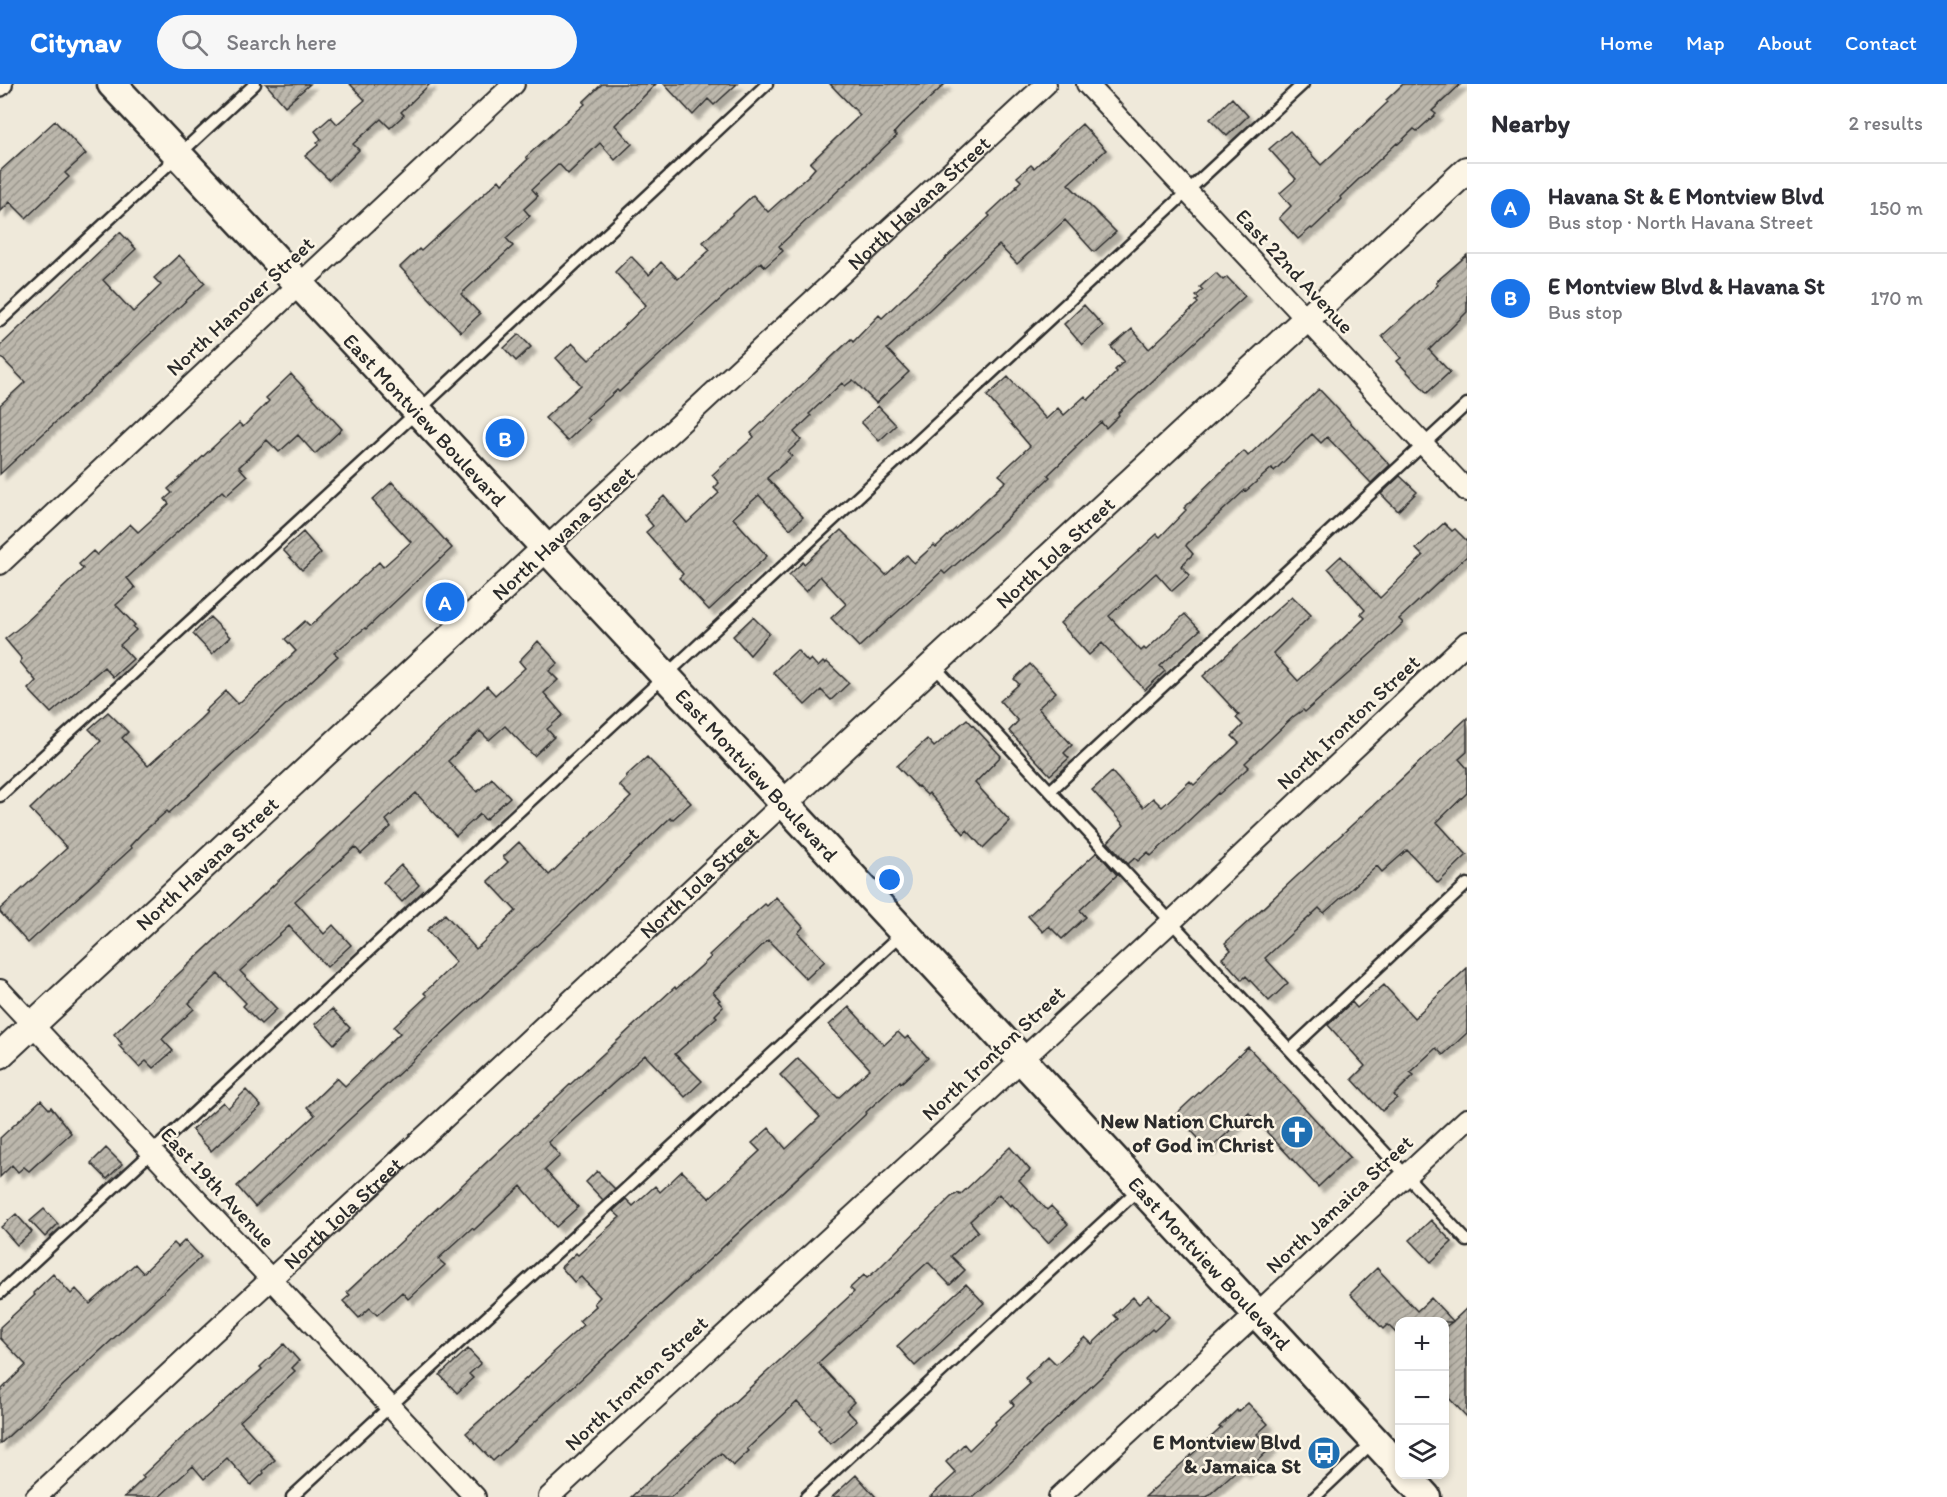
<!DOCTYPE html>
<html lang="en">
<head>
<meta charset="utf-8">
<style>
	:root { --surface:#fff; --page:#f7f7f7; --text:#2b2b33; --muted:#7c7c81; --line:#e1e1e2; --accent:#1a73e8 }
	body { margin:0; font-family:Itim,sans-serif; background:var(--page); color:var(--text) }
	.controls { position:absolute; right:18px; bottom:18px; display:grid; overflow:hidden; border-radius:12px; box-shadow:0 3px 9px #0003 }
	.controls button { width:54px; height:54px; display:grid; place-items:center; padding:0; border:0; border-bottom:2px solid var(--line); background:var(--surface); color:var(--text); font:30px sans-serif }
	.you { position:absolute; left:890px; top:796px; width:21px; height:21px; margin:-15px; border:4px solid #fff; border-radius:50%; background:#1a73e8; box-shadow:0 0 0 9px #1a73e833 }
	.badge { display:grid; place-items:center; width:39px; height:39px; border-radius:50%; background:var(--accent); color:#fff; font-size:20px; font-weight:700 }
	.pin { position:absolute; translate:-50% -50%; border:3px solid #fff; box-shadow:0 2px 6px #0006 }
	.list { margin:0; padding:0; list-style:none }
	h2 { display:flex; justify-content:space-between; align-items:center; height:78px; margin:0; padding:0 24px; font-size:26px }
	h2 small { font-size:20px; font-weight:400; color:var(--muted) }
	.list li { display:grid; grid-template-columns:39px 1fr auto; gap:18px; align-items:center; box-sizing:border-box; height:90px; padding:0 24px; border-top:2px solid var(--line) }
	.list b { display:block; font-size:22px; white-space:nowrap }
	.list p { margin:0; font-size:20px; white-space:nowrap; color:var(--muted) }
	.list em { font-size:20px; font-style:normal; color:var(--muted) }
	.icon { flex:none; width:33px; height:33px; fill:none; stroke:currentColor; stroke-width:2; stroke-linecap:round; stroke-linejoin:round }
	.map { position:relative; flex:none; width:1467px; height:1413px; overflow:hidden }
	header { display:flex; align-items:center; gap:36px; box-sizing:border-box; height:84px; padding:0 30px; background:var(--accent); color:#fff }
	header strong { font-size:28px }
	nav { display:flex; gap:33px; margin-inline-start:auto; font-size:21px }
	.search { width:420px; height:54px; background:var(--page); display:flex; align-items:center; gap:15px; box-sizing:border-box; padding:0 21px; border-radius:33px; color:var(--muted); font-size:22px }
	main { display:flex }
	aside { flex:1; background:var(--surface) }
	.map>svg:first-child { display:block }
	.building { fill:url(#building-hatch); stroke:#2b2b2b; stroke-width:1.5; filter:url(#shadow) }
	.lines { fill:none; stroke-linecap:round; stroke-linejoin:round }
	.service-casing { stroke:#2b2b2b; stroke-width:15 }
	.minor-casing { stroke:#2b2b2b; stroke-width:24 }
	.tertiary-casing { stroke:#2b2b2b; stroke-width:30 }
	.secondary-casing { stroke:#2b2b2b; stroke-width:33 }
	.service { stroke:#fcf5e5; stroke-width:10 }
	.minor { stroke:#fcf5e5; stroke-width:20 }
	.tertiary { stroke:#fcf5e5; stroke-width:26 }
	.secondary { stroke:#fcf5e5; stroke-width:28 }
	.labels { text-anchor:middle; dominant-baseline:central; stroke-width:5; stroke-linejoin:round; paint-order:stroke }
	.street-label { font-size:21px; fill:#2b2b2b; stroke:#fcf5e5 }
	.poi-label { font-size:21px; font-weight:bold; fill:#2b2b2b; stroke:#fcf5e5; text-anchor:end }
</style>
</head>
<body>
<header>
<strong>Citynav</strong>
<div class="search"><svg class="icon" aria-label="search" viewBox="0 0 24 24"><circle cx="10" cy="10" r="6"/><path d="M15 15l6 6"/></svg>Search here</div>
<nav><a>Home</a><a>Map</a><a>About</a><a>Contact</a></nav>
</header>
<main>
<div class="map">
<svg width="1467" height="1413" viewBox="0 0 1467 1413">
	<defs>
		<pattern id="building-hatch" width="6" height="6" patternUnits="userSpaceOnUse" patternTransform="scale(1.5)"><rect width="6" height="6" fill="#bcb7ac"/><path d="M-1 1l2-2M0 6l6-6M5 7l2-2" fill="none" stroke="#99958c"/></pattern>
		<filter id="shadow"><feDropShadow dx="5.5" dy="5.5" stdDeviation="1.5" flood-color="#0004"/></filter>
	</defs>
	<rect width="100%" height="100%" fill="#efe9da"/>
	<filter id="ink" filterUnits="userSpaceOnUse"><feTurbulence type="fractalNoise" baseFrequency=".0167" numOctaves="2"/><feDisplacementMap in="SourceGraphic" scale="12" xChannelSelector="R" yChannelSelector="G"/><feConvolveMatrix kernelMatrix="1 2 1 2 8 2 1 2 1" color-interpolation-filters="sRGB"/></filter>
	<g filter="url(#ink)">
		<path class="building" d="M266,0H310L285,22Z
			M350,0H430L401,28L404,31L390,44L381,35L353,60L359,66L329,96L305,72L318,61L317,59L321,55L315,47L331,33L337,40L365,16Z
			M602,0H656L615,41L632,60L615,76L600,59L568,90L559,80L532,105L538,112L524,125L530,132L506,154L513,162L461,210L480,230L461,248L400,183L419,165L421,167L499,96L502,100L528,75L526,73L585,20L583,18Z
			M664,0H737L714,21L708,15L693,31Z
			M830,0H945L902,40L894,49L897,52L891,57L779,162L783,167L765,183L761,178L619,308L617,306L586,334L589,336L567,357L545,334L581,301L556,274L572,259L589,276L646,221L615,188L631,172L649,191L661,178L678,195L710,166L703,158L753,111L768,128L809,91L815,84L810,79L860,31Z
			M1403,0H1461L1432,27L1436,30L1417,47L1414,45L1398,60L1397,59L1340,113L1341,115L1329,127L1330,128L1312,145L1311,144L1298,155L1279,134L1291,122L1280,109L1296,95L1269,65L1290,47L1321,81L1388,18L1386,16Z
			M1232,14L1248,32L1227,52L1210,35Z
			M55,37L86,70L65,89L69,93L26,134L10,118L0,128V87Z
			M1082,40L1106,66L1068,100L1116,148L1094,168L1065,136L1017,180L999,161L887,265L909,288L876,319L853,296L845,302L842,299L809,330L811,332L794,348L801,356L788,368L792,372L767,394L803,433L790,445L759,411L733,434L767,472L709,526L679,494L683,490L646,448L653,442L644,431L664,412L687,439L719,409L714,404L719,399L712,391L754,353L751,349L851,255L853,258L879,231L882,234L990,132L988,130L1017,103L1016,102L1021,97L1017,93L1031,81L1034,84Z
			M120,148L136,165L103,196L133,228L161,201L154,194L179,171L205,199L0,390V321L25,298L0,272V262Z
			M1467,171V228L1429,266L1450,288L1427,309L1397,277L1401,274L1382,252L1438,201L1436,198Z
			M1216,189L1223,196L1227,193L1245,212L1118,329L1119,331L1106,344L1101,338L1075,363L1076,364L1048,391L1050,393L996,445L945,490L942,487L859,563L831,534L846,520L820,492L806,508L789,491L803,478L804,480L841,446L886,491L907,471L914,479L934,461L936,463L1006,397L999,391L1030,362L987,312L1008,293L1046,335L1058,324L1064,331L1085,312L1088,316L1117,288L1115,286L1124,277L1111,263L1132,245L1149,265L1198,219L1196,217L1199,215L1196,212L1203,206L1200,203Z
			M1084,221L1103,242L1082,261L1064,240Z
			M519,250L531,263L516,277L504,264Z
			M291,290L342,345L315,370L298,351L279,368L267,356L239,383L247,392L226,411L222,407L127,494L135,504L116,521L135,541L133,543L136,546L120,561L133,575L113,593L104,583L51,629L28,605L36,597L20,578L22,575L5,555L25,539L83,485L79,480L93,467L97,471L130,440L138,448L169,420L165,415L172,409L168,405L239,339L243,343L269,317L266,314Z
			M1319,305L1390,381L1371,399L1327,353L1321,359L1312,350L1274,387L1272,384L1246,407L1245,406L1187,460L1186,462L1193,470L1181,482L1190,491L1172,507L1156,489L1109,532L1141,567L1144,564L1146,566L1185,530L1200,546L1160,582L1165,587L1145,606L1102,559L1089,571L1060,539L1157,450L1160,453L1186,426L1184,424L1223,386L1244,367L1248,372Z
			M878,322L896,341L879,357L861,338Z
			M1400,392L1417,408L1398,427L1381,410Z
			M392,398L452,464L366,545L365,544L334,569L338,572L169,729L167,727L141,750L130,762L132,764L28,859L0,828V825L67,764L30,725L101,657L89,645L108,628L128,648L122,654L148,682L200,635L207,628L205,627L226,607L238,620L296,567L285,555L305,537L310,542L379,478L383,483L411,458L372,416Z
			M1444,439L1452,447L1455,445L1467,457V472L1399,535L1403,539L1374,567L1305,628L1303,626L1293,633L1245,679L1249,683L1219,710L1218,709L1151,772L1148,768L1138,777L1135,774L1128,780L1108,758L1124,741L1092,706L1112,688L1143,723L1153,714L1162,723L1190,697L1194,701L1239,659L1232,652L1243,641L1236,634L1239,631L1203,592L1292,512L1311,531L1273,569L1298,597L1365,534L1361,530L1365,526L1328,484L1341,472L1380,514L1423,472L1416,465Z
			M303,448L321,469L302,486L283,466Z
			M210,533L230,553L212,570L193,550Z
			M753,533L769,549L750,571L733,552Z
			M538,557L558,579L549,587L558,596L544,609L563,631L547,645L554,653L534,672L505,642L489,656L480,647L448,677L477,708L492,694L510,713L485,736L480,730L456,752L416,709L386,736L391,743L361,770L355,763L295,817L324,850L333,841L351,861L327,883L289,842L240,887L277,925L261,940L243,922L246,919L218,890L189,919L194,925L162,955L173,967L153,984L146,977L139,983L119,962L122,960L114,950L487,602L495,611L525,584L519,577Z
			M797,566L808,578L811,575L818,583L823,578L825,580L827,578L849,599L831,616L821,606L805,621L773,588Z
			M1030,580L1056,608L1038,624L1072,661L1064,669L1069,674L1050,691L1009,647L1018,637L1000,617L1019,600L1014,595Z
			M1467,634V668L1459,675L1467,684V709L1437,738L1467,771L1438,799L1407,766L1382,788L1377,782L1324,829L1319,824L1265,874L1288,899L1269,917L1246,892L1242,896L1222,874L1231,866L1225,859Z
			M967,635L1001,672L975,699L1010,737L983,764L967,746L964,750L929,709L927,711L918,702L917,703L897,682L927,655L934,663Z
			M647,673L691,719L672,736L670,734L575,826L255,1123L237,1102L315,1031L307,1023L337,994L345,1002L400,949L394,943L427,912L424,909L456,878L427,846L445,830L476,865L516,827L488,797L508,778L503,773L519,758L549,791L631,713L619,701L627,693L626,692Z
			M1097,768L1117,791L1080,826L1086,833L1062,855L1049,842L1043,848L1028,832Z
			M401,781L419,801L402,818L383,798Z
			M776,813L803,843L798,849L825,877L806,895L768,856L713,908L720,916L718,917L723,923L715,931L717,933L675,970L702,997L685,1013L645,971L548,1058L560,1072L545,1086L578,1123L556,1143L521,1102L474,1146L472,1144L438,1175L445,1181L408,1215L402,1208L377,1231L370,1224L359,1234L343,1217L350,1211L347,1208L675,903L676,905L711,873L709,871L751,832L765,820L767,822Z
			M1467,884V949L1443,971L1436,964L1410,988L1414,991L1394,1011L1397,1014L1382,1027L1352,995L1365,982L1328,941L1352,918L1357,924L1384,901L1414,934Z
			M849,923L884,961L898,948L905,955L908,952L928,974L901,999L900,997L898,999L866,1028L867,1029L493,1377L466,1349L553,1270L552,1269L583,1241L579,1237L596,1222L594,1219L600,1213L581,1193L574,1198L561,1183L576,1169L578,1171L620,1133L613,1127L626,1115L633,1122L655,1102L660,1108L682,1087L709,1114L760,1067L752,1059L769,1044L786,1065L820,1033L780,991L798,974L838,1014L870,985L829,941Z
			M332,925L350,944L334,960L315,940Z
			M1248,963L1350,1073L1318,1103L1249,1029L1209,1066L1176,1030Z
			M246,1006L261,1022L211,1067L192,1046L223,1018L228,1024Z
			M41,1016L49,1025L51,1023L71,1049L29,1087L24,1083L18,1088L12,1081L0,1093V1054Z
			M1010,1063L1030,1086L1019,1096L1047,1126L1051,1122L1068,1140L1048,1159L1012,1120L1010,1122L999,1110L970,1137L978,1147L951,1172L965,1186L950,1201L928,1178L818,1279L854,1318L846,1326L857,1337L835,1357L830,1360L818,1346L821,1343L797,1318L747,1365L749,1367L733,1382L721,1369L671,1413H631L854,1208L850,1204L864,1191L867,1194L877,1186L951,1113L958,1109L960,1111Z
			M106,1064L122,1080L107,1095L91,1079Z
			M597,1087L615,1105L603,1116L586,1098Z
			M44,1125L58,1140L45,1153L30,1137Z
			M16,1130L32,1148L17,1161L1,1143Z
			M1431,1136L1452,1158L1431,1178L1410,1156Z
			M185,1156L201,1173L0,1360V1307L26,1281L0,1254V1243L35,1211L33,1209L53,1190L71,1210L76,1205L90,1220L135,1180L143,1189L174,1159L178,1163Z
			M1377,1184L1417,1227L1431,1214L1453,1237L1467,1224V1333L1444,1309V1244L1452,1238H1400V1253L1389,1242L1387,1241L1383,1245L1350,1210Z
			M966,1200L984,1219L915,1282L897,1262Z
			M1149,1211L1169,1233L1154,1247L1152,1245L974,1413H930L956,1389L946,1378L964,1360L969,1366L996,1340L995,1338L1014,1321L1011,1317L1030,1300L1025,1294L1048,1272L1056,1280L1085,1253L1092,1260L1118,1235L1114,1231L1133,1213L1139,1220Z
			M284,1260L299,1277L292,1284L295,1287L240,1337L275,1376L263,1387L264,1389L251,1401L227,1374L204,1395L193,1382L159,1413H124L144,1394L142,1392L183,1353L262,1285L260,1283Z
			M468,1265L481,1279L469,1290L473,1294L457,1309L440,1291Z
			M1248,1319L1268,1340L1257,1350L1271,1364L1244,1389L1239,1384L1207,1413H1145L1221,1344L1219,1343L1237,1326L1238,1328Z
			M856,1391L876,1413H832Z"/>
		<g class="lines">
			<defs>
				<path id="service" d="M0,237L255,0
					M933,581L1467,1157
					M1050,707L1467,320
					M0,712L418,327L767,0
					M1290,966L1467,800
					M0,1209L1303,0
					M292,1413L903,849
					M806,1413L1140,1104
					M1315,1413L1374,1357"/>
				<g id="minor">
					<path d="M1087,0L1467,407"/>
					<path d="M0,2L2,0"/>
					<path id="s1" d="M546,464L1046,0"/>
					<path d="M0,480L514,0"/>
					<path d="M0,906L475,1413"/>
					<path id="s2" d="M36,1413L784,719"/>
					<path d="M549,1413L1171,838L1467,558"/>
					<path d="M1059,1413L1467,1035"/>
				</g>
				<g id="tertiary">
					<path id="s3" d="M784,719L1467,86"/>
					<path id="s4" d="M0,971L546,464"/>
				</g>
				<g id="secondary">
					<path id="s5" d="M112,0L784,719L1400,1384"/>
					<path d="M1405,1390L1426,1413"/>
				</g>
			</defs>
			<use href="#service" class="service-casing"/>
			<use href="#minor" class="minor-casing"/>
			<use href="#tertiary" class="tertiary-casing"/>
			<use href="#secondary" class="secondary-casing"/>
			<use href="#service" class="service"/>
			<use href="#minor" class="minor"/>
			<use href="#tertiary" class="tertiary"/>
			<use href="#secondary" class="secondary"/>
		</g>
	</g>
	<defs>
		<symbol id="church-disc" viewBox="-11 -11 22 22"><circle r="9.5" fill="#1f6fb2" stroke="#fcf5e5"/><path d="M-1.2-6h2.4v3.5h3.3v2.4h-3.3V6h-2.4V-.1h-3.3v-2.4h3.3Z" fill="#fff"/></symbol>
		<symbol id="bus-disc" viewBox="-11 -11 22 22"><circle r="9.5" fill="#1f6fb2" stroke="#fcf5e5"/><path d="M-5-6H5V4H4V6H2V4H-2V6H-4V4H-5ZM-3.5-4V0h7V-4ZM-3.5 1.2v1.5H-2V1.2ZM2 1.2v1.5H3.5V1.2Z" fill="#fff"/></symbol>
	</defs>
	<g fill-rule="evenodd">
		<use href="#church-disc" x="1278" y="1029" width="38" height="38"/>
		<use href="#bus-disc" x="1305" y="1350" width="38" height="38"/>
	</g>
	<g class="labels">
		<g class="street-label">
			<text stroke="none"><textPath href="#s1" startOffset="508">North Havana Street</textPath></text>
			<text transform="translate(1295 187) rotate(47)">East 22nd Avenue</text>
			<text transform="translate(240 222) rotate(-43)">North Hanover Street</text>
			<text stroke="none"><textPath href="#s5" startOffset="459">East Montview Boulevard</textPath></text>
			<text transform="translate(563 449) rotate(-43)">North Havana Street</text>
			<text stroke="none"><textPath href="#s3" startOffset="369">North Iola Street</textPath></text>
			<text transform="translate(1348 638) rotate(-43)">North Ironton Street</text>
			<text stroke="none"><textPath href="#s5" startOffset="945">East Montview Boulevard</textPath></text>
			<text stroke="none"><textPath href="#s4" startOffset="282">North Havana Street</textPath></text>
			<text stroke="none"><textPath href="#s2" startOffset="904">North Iola Street</textPath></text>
			<text transform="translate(993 969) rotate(-43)">North Ironton Street</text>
			<text transform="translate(218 1103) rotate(47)">East 19th Avenue</text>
			<text transform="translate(1339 1120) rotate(-43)">North Jamaica Street</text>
			<text stroke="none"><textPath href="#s2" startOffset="418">North Iola Street</textPath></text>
			<text stroke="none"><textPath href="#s5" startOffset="1611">East Montview Boulevard</textPath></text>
			<text transform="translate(636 1299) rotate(-43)">North Ironton Street</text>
		</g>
		<g class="poi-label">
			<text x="1274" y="1036">New Nation Church<tspan x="1274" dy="24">of God in Christ</tspan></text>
			<text x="1301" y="1357">E Montview Blvd<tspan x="1301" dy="24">&amp; Jamaica St</tspan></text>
		</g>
	</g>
</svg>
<div class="controls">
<button>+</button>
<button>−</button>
<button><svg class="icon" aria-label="layers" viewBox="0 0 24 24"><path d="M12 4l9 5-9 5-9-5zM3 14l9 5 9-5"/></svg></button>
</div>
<div class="you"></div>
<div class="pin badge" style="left:445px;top:518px">A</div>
<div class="pin badge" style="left:505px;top:354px">B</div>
</div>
<aside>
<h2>Nearby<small>2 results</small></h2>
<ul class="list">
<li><span class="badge">A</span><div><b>Havana St &amp; E Montview Blvd</b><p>Bus stop · North Havana Street</p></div><em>150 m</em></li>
<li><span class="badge">B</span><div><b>E Montview Blvd &amp; Havana St</b><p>Bus stop</p></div><em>170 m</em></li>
</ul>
</aside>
</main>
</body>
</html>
